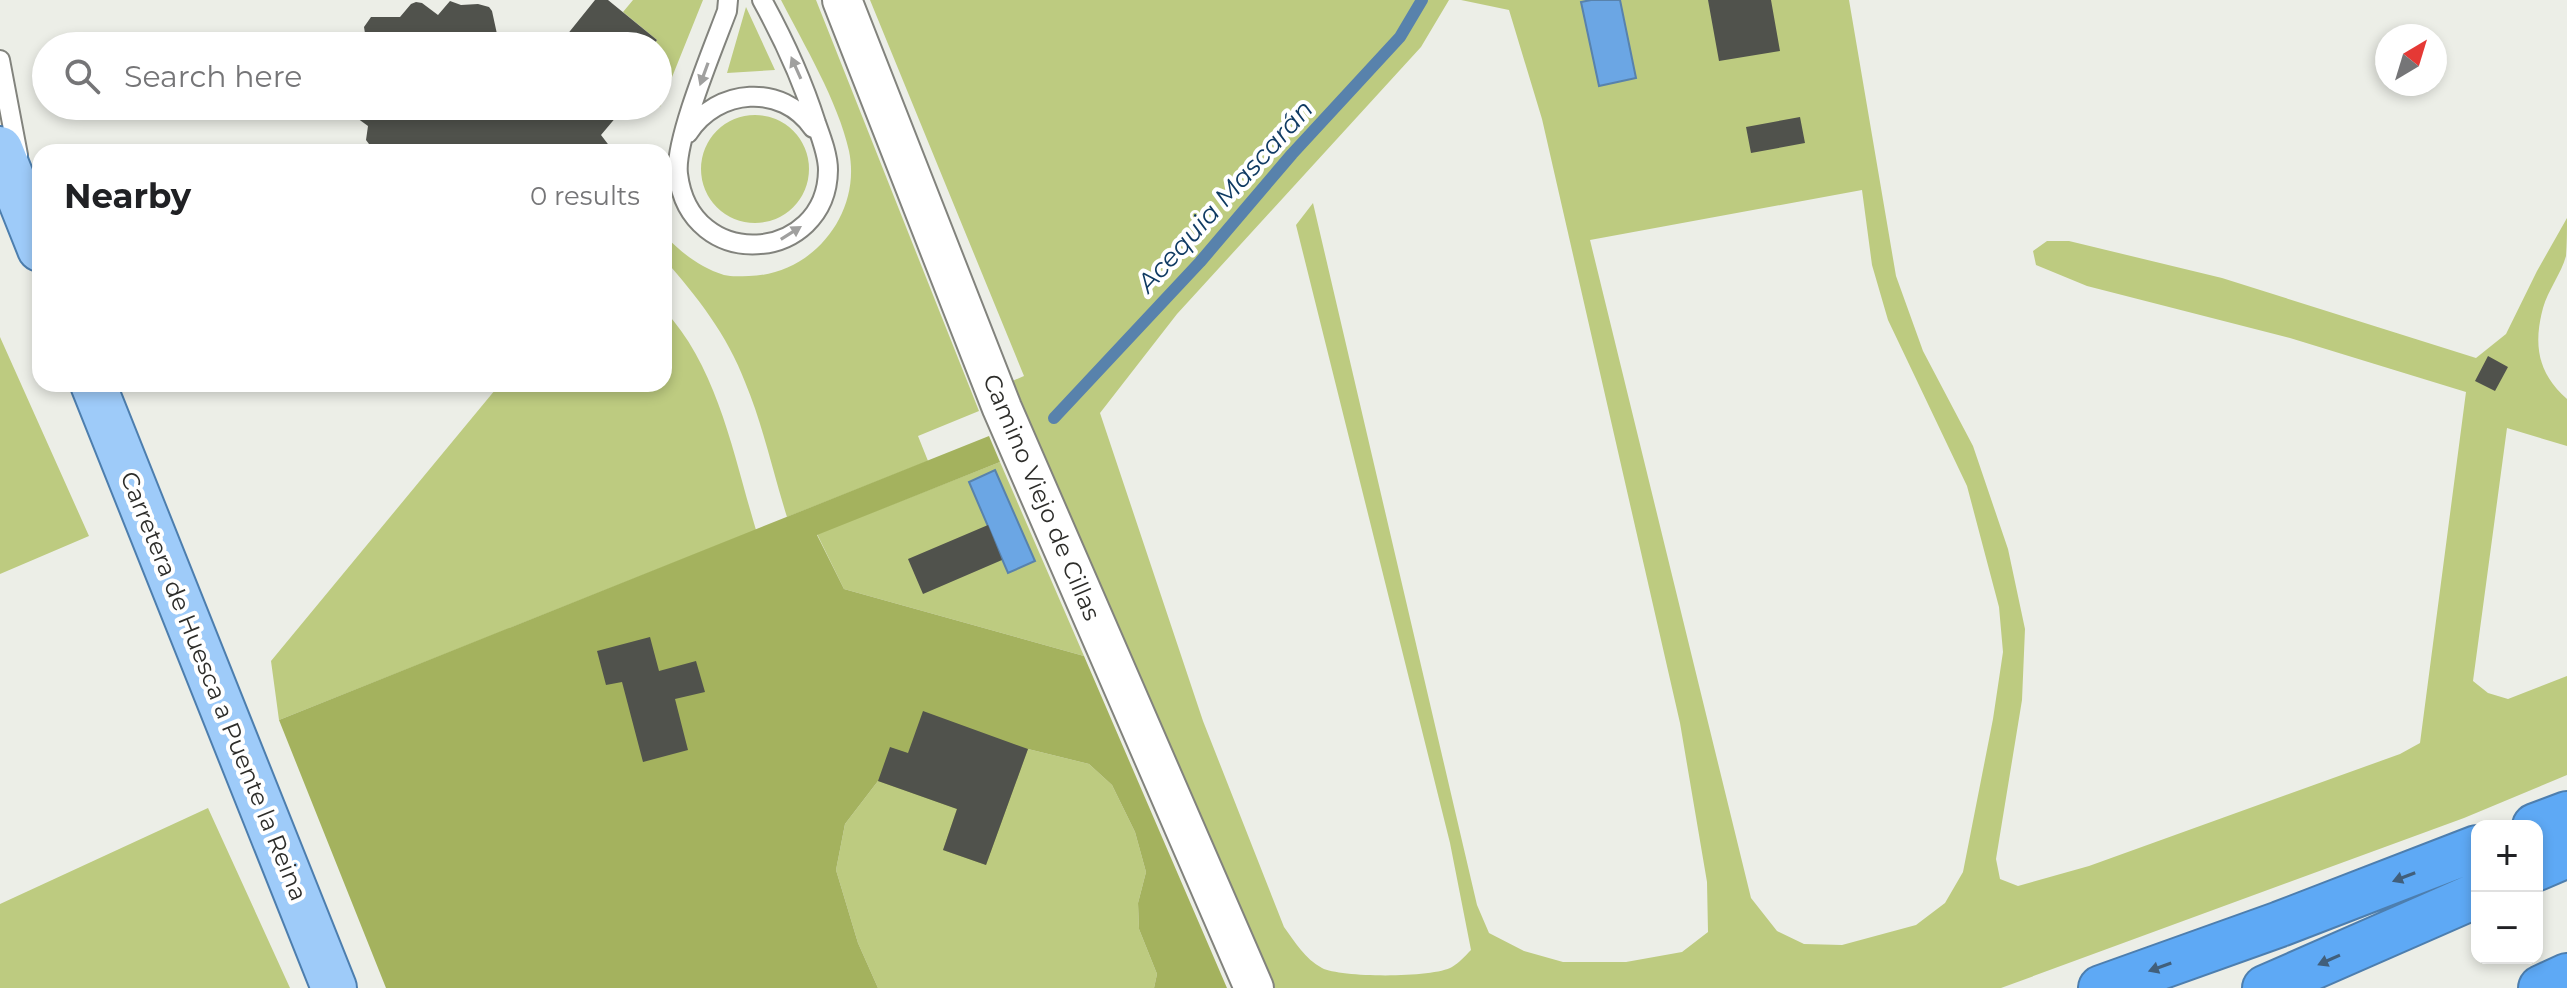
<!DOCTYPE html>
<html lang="en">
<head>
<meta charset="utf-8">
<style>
	:root { --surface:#fff; --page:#f6f6f6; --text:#202124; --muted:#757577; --line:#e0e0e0 }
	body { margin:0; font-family:Montserrat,sans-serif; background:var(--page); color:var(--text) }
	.controls { position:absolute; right:24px; bottom:24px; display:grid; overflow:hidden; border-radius:16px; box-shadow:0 4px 12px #0003 }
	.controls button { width:72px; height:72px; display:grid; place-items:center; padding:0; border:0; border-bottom:2px solid var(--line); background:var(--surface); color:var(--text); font:40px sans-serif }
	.compass { position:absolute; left:2375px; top:24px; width:72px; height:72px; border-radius:50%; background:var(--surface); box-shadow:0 4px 12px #0003; rotate:38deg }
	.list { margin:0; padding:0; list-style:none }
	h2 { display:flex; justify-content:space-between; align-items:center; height:104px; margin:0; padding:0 32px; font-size:34px }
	h2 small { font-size:26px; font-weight:400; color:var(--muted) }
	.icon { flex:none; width:44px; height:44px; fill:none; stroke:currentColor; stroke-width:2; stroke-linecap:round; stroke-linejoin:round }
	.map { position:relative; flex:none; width:2567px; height:988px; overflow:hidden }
	.search { position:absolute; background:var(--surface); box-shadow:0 4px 12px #0003; left:32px; top:32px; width:640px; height:88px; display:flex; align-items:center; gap:20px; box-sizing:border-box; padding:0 28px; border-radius:44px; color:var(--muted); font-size:30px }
	.panel { position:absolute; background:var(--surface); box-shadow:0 4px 12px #0003; left:32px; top:144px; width:640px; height:248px; border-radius:24px }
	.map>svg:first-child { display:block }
	.green { fill:#bdcb80; fill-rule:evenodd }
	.forest { fill:#a4b25e }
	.water { fill:#6ba6e4; stroke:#5882ac; stroke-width:2 }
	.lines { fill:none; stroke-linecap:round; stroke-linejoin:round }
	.stream { stroke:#5882ac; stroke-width:12 }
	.building { fill:#50524c }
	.lane-casing { stroke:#82837d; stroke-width:22 }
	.street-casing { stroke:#82837d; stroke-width:42 }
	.primary-casing { stroke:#4d7eae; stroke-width:48 }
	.highway-casing { stroke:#4d7eae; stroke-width:48 }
	.lane { stroke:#fff; stroke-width:18 }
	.street { stroke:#fff; stroke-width:38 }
	.primary { stroke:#9ecbf9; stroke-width:44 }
	.highway { stroke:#5ea9f5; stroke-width:44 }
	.oneway { fill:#a0a09f }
	.oneway2 { fill:#415f7b }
	.labels { text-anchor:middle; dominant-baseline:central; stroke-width:8; stroke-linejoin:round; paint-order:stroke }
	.street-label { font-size:24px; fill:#2d2d2a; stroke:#fff }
	.water-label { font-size:26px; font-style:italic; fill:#103b63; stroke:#fff }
</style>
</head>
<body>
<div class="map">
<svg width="2567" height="988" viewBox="0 0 2567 988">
	<rect width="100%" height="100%" fill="#eceee7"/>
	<path class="green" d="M633,0H703L660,107L658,105V46H653L657,40L623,12Z
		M781,0H816L979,411L918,436L928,461L787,517C773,473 763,425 745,382C728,336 696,295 664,259V235C682,253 699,267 724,275C732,277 741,276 749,276C812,275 862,214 849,151C838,101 804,45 781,0Z
		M870,0H1449L1421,47L1177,314L1100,413L1203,721L1284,927C1295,942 1305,959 1322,968C1341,978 1434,978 1452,967C1459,963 1465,956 1471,950L1450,843L1296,225L1313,203L1477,905L1489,933L1524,951L1563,962H1626L1682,952L1708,932L1707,882L1680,723L1542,119L1509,10L1461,0H1849L1896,276L1923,351L1973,446L2008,549L2025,629L2022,700L1996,859L2000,879L2018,886L2089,866L2400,754L2420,743L2466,392L2290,338L2087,286L2036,265L2033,251L2047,241H2069L2222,278L2476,358L2506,334L2537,271L2567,218C2567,229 2567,244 2566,256C2561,274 2548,290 2543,308C2533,345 2538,374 2567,399V446L2507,428L2473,681L2488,693L2508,699L2567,676V775L2464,818L2001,988H1272L1010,382L1024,376ZM1862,190L1872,265L1888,320L1967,486L1999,607L2003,652L1993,719L1963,872L1945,903L1916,925L1842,945L1804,944L1777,931L1751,898L1590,240Z
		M746,7L775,70L727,73Z
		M701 169a54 54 0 1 1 108 0a54 54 0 1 1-108 0Z
		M664,310C718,367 734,457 756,530L279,720L271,661L500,384H664Z
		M0,337L89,536L0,574Z
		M1000,462L1084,656L844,589L817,534Z
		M1028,749L1089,764L1112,785L1135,832L1146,872L1138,903L1139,929L1157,974L1154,988H878L858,943L836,870L845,824L878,781Z
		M208,808L290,988H0V904Z"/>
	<path class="forest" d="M989,436L1000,462L817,535L844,589L1084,656L1227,988H1154L1157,974L1139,929L1138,903L1146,872L1135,832L1112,785L1089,764L1028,749L986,865L943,850L957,809L878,781L845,824L836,870L858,943L878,988H386L279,720Z"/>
	<path class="water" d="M1591,0H1620L1636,78L1599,86L1581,2Z
		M995,470L1035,561L1008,573L969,482Z"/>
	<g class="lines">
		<path class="stream" d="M1054,418L1200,262L1292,154L1400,37L1422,0"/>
	</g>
	<path class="building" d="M595,0H608L657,40L653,46H558Z
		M1708,0H1771L1780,51L1719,61Z
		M450,1L461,5L478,4L489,7L492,11L497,34L506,46H367L364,27L371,17H400L411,4L416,2L422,3L438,15Z
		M356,106H604L617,116L601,135L614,152H375L366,140L368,126L357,118Z
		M1800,117L1805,143L1751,153L1746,127Z
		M2488,356L2508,367L2495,391L2475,381Z
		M988,525L1002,560L923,594L908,559Z
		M650,637L659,671L696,661L705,692L675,699L688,750L643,762L622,682L606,685L597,651Z
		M923,711L1028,749L986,865L943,850L957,809L878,781L890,747L908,753Z"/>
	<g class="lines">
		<defs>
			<path id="lane" d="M728,0L727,11C714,46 674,141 678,174C690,274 827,263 828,170C828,155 821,137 816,123C802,79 784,40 762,0
				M0,60L18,155
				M688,133C717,88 782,83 813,128"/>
			<path id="street" d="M842,0L1002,408L1254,988"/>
			<path id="primary" d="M0,149L40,249
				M93,384L334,988"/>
			<path id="highway" d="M2535,826L2567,814
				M2537,868L2567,855
				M2101,988L2280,924L2477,848
				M2265,988L2477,895
				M2541,988L2567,976"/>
		</defs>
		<use href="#lane" class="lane-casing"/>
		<use href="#street" class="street-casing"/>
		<use href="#primary" class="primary-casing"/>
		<use href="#highway" class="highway-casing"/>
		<use href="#lane" class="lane"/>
		<use href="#street" class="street"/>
		<use href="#primary" class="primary"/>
		<use href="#highway" class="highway"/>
	</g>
	<defs><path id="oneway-solid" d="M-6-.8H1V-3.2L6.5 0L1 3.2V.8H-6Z" transform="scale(2)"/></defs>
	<g class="oneway">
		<use href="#oneway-solid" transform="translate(796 68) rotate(-114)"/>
		<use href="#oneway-solid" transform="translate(704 74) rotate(110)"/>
		<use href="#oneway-solid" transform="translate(791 233) rotate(-32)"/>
	</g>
	<g class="oneway2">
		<use href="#oneway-solid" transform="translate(2404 877) rotate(159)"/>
		<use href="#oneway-solid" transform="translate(2329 960) rotate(156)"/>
		<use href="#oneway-solid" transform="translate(2160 967) rotate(160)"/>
	</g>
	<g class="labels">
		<g class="street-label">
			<text transform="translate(1042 497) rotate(67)">Camino Viejo de Cillas</text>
			<text transform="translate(214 686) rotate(68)">Carretera de Huesca a Puente la Reina</text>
		</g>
		<g class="water-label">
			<text transform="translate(1225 196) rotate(-48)">Acequia Mascarán</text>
		</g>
	</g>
</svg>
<div class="controls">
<button>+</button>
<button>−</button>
</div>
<svg class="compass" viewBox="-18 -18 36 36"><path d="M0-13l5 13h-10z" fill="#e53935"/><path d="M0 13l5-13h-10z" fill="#757577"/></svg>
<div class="search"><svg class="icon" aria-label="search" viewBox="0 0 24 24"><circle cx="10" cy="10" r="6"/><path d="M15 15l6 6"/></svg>Search here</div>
<section class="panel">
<h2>Nearby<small>0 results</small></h2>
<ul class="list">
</ul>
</section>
</div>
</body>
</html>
